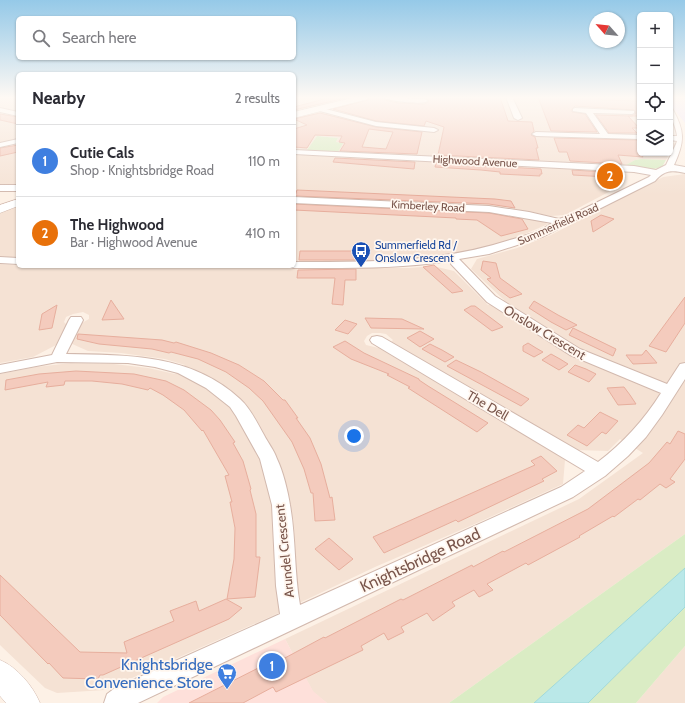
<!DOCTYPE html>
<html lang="en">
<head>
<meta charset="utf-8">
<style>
	:root { --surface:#fff; --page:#f7f7f7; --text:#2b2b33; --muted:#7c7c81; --line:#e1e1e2; --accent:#eb5547 }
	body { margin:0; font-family:Cabin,sans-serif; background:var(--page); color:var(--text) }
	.controls { position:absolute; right:12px; top:12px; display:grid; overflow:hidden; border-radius:6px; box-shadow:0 1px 3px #0004 }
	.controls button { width:36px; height:36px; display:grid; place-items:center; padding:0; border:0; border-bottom:1px solid var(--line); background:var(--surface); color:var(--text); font:20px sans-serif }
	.compass { position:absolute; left:589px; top:12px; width:36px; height:36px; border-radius:50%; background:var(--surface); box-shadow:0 1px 3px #0004; rotate:297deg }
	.you { position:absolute; left:354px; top:436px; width:14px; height:14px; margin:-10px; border:3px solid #fff; border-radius:50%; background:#1a73e8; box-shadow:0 0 0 6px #1a73e833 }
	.badge { display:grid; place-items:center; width:26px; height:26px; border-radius:50%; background:var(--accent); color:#fff; font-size:13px; font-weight:700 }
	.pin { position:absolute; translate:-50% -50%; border:2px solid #fff; box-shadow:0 1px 4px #0006 }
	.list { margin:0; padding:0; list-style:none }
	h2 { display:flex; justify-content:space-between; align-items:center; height:52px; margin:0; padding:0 16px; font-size:17px }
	h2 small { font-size:13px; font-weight:400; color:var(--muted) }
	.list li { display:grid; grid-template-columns:26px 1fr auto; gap:12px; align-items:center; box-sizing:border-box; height:72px; padding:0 16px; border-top:1px solid var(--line) }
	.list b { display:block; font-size:15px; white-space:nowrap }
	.list p { margin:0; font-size:13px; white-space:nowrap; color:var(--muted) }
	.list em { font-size:13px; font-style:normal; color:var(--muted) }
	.icon { flex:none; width:22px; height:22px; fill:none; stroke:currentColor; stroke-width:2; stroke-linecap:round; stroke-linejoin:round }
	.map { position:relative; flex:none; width:685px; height:703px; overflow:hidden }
	.search { position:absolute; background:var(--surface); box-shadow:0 1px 3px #0004; left:16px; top:16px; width:280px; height:44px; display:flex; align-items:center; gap:10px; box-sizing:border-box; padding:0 14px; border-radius:6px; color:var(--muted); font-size:15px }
	.panel { position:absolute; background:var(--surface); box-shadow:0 1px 3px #0004; left:16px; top:72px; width:280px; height:196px; border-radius:6px }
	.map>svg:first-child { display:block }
	.residential { fill:#f5e2d4 }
	.commercial { fill:#fee0da }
	.education { fill:#eee3fa }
	.green { fill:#daecc4 }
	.water { fill:#bae8e8; stroke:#9fd9da }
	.building { fill:#f4cbbd; stroke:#e7ae9d; fill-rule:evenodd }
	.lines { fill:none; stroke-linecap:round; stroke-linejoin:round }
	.minor-casing { stroke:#d2b9ae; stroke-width:2 }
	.tertiary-casing { stroke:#d2b9ae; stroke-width:1 }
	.minor { fill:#fff; fill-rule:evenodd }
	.tertiary { fill:#fff; fill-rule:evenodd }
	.labels { text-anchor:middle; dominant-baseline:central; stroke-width:3.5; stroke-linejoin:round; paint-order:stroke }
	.far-street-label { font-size:11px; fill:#78544a; stroke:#fff6ee }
	.far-transit-label { font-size:11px; fill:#164399; stroke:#fff6ee; text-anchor:start }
	.street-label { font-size:13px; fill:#78544a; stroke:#fff6ee }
	.near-street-label { font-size:16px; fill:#78544a; stroke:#fff6ee }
	.near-shop-label { font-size:16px; fill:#366cbe; stroke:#fff6ee; text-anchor:end }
</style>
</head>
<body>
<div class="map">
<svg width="685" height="703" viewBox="0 0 685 703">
	<rect width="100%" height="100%" fill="#fdf1e6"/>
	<path class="residential" d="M0,97H18V112L0,108Z
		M305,97H358L294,113V100Z
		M379,97L402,101L428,103L427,99H405L392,97H640V136L616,135L609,133L601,120L592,119L601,133L599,134L537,133L538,136L640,139V153H670V141L676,144L666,160L641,159L635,160L624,166L338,152L342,143L336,142L338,138L317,136L307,150L294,149V118L372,98Z
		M0,113L18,117V139L0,144Z
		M18,146V186H0V152Z
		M294,155L593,169L597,179L620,186L565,215L551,216L510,208L478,205L294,198Z
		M685,174V534L449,703H327L313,692L285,639L579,499L643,453L620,439L608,451L576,450L409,353L391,342L393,340L386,334L380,333H372L367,336L364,341L366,345L383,349L518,428L565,460L563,484L477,523L375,567L272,616L105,690L57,693L45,688L0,645V374L36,367L71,363L114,364L148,368L175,374L185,365L165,359L121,353L88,351L70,343L80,324L89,319V315L83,312L73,314L66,317L64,322L67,325L56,345L33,357L0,363V264L38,267L369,268H410L433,266L454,271L488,305L504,300L471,269L477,259L517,248L551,235L663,177Z
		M294,203L485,212L538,220L548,224L509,241L451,255L385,261H294Z
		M18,204V258L0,256V211Z
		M685,646V703H636Z"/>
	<path class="commercial" d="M285,639L313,691L327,703H157L163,697Z"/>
	<path class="education" d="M670,97H685V123L670,104Z"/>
	<path class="green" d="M317,136L338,138L336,142L343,143L338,152L307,150Z
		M641,159L666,160L662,167L653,169L624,166L635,160Z
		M685,534V568L534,703H449Z
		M685,607V646L636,703H588Z"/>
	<path class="water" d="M685,568V607L588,703H534Z"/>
	<path class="building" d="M332,97H350L294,110V107Z
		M370,97H381L385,100L398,103L420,104H425L429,101L425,98L415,97L472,99V97H500L508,121L532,122L534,131L531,135L535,137L538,148H536L539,160L438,155L444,127L426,121L424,126L376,121L333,109L368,100Z
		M538,97H597L602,100L640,101V116H628L639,128H632L637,133H609L596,115L632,116L636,113L634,110L575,106L572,109V112L585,114L597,132L551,131Z
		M320,113L376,127L422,132L417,154L340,151L345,143L339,142L342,136L315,135L307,148L294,147V129L307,125L294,119ZM369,129L393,132L386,149L362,147Z
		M0,114L18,117V124L0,120Z
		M554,138L637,140L640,145V151L639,150L643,157L618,155L622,164L570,161L567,152H559Z
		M18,145V152L0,156V148Z
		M335,158L415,162L414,169L333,162Z
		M436,163L541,169L542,174H540V176L500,174V172L481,170L435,167Z
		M572,170L621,173L624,178L573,175Z
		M297,190L495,199L511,201L515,208L489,204L295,196Z
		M294,204L489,213L522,219L528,229L501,236L477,220L456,219V218L294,210Z
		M601,215L614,219L593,232L591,221Z
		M300,251H355L356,260H299Z
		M483,261L496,263L500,278L522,294L510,298L499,290L487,279L491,278L481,270Z
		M434,265L463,291L452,293L423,267Z
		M356,269V280H345L343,305L332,304L335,278H297L298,270Z
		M685,297V323L666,352L649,346Z
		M111,300L124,319L102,320Z
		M534,301L558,315L577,325L566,330L551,322L529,308Z
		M57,305L52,328L39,330L42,314Z
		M471,306H475L503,327L492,331L464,310Z
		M365,318L402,319L424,329L371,328Z
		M345,320L357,324L348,334L335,330Z
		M573,328L616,349L613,356L569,335Z
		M420,331L434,339L420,347L407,338Z
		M78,334L162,340L174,343L176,342L211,353L239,365L264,381L283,400H285L298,418H296L310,438L321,464L330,498L332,497L335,520L315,521L313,493H311L304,469L292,442L263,401L249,388L226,372L198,359L171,352L169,353L152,349L99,344L77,339Z
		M345,341L364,353L419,379V380L428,386L488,423L477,432L408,388L410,387L387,375L389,374L351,359L333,347Z
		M528,343L536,348L543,352L534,357L523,351V346Z
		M430,344L442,350L454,357L445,362L422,349Z
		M646,350L657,363L633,364L626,355H642Z
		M551,354L560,359L568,364L559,370L542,360Z
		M456,360L481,372L529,399L521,406L447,366Z
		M575,365L586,369L596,374L589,382L568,372Z
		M76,371L134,374L166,381L184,390L211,410L220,420L235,442L233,443L243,461L251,489L250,490L256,514V557H260L255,597L227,599L234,559L235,528L230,502H232L225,476L229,475L203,430L202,431L184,410L163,395L150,388L148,390L122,384L92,381H65L64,385L46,387L48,382L5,390L6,380L39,374Z
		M624,387L630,395L636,404L618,405L607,388Z
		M600,412L618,421L606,434L602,432L587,446L567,435L578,425L584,428Z
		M678,431L685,434V459L670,479L675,482L666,488L660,484L640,500L638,499L614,517L613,516L579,536L580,537L528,565L526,563L487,584L493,590L479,597L474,590L452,602L455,606L433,621L427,613L401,627L404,632L388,640L384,633L361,646L363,650L276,692L273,687L243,703H189L282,656L283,659L324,637L325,638L401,599L403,600L472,565L473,567L503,551L504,552L588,509L649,463L667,442L670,444Z
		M541,456L557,471L542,479L544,481L458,522L456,520L384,553L373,537L535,465L531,461Z
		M329,538L353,559L339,570L315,549Z
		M0,575L80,652L127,653L124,642L174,621L170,611L196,601L199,611L226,599L242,608L229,619L103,675H100L98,679L63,678L49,663L48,664L0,615Z"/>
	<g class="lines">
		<defs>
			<path id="minor" d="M382,97L425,99L428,101C423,105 388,101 382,97Z
				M506,97H512L522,118L518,120L514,118Z
				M318,107L376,122L434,128L438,130L434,132L376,126L316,110V108Z
				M670,107L672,108C685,131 685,141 674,165L685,167V173C672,170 664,170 655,181L579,219L564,224L558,229L542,237L489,254L459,259L495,296L580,349L667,384L680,364L685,363V379L662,415L646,437L628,456L605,476L573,497L138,703H104L107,694L115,688L280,614L276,586L272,505L260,459L236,416L230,407L206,388L178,373L155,367L128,363L57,362L0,373V365L52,355L69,320L71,317H81L83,320L66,354C128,355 192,354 240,399C251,409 257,423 264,435C268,443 274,450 277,459C283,471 288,492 290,505C296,538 294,572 300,605L561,487L585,471L372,343L370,340L372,337L377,336L382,337L598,462C623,443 644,420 661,393L570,355L487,302L451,264L450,261C398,269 346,268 294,268L289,266H294V262C367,262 440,263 510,240C524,236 540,232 552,223L489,212L294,203V197L489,206L529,212L559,219L571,215L649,177L651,175L634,172L294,154V150L634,166L656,170L666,165L676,144L677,141L670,140V136H677C676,126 670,118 670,107Z
				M0,108L18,112V116L0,112Z
				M575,108L634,111V113L632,114L593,113L608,134L640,135V139L536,136L532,134L536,132L600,134L586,113L573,111V109Z
				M18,139V143L0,147V143Z
				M0,185H18V191H0Z
				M0,257L18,258V264L0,263Z"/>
			<path id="tertiary" d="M356,97H369L368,99L294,118V112Z
				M18,199V206L0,213V205Z
				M0,660C17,667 33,686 40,703H6L0,696Z"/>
		</defs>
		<use href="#minor" class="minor-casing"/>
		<use href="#tertiary" class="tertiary-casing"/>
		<use href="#minor" class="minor"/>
		<use href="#tertiary" class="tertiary"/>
	</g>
	<linearGradient id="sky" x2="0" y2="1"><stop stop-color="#95c9e8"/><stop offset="0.5" stop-color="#fef9f4"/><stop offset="1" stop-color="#fef9f4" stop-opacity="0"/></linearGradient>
	<rect width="685" height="195" fill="url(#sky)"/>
	<defs>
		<symbol id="bus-pin" viewBox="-11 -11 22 30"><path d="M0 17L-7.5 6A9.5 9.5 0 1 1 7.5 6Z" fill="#1a4fb4" stroke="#fff6ee"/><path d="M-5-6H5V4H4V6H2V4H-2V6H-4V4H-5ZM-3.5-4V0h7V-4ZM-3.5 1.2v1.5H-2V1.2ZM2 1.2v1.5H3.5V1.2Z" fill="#fff"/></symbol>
		<symbol id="supermarket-pin" viewBox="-11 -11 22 30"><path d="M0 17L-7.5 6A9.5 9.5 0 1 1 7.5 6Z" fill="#3f7fe0" stroke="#fff6ee"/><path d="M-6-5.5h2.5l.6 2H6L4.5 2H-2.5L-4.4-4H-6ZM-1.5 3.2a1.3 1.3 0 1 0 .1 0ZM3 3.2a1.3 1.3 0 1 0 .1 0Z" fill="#fff"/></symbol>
	</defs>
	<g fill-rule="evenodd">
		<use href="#bus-pin" x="350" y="240" width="22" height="30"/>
		<use href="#supermarket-pin" x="216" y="662" width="22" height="30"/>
	</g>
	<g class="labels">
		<g class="far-street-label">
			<text transform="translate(475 161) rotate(3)">Highwood Avenue</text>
			<text transform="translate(428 206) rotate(3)">Kimberley Road</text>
			<text transform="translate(558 224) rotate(-24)">Summerfield Road</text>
		</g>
		<g class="far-transit-label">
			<text x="375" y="245">Summerfield Rd /<tspan x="375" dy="13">Onslow Crescent</tspan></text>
		</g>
		<g class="street-label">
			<text transform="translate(545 332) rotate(31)">Onslow Crescent</text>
			<text transform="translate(488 405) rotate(30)">The Dell</text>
			<text transform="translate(284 551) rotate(-96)">Arundel Crescent</text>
		</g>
		<g class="near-street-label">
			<text transform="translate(420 560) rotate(-25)">Knightsbridge Road</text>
		</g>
		<g class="near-shop-label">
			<text x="213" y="664">Knightsbridge<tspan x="213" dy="18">Convenience Store</tspan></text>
		</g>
	</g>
</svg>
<div class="controls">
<button>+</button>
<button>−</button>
<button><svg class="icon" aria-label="locate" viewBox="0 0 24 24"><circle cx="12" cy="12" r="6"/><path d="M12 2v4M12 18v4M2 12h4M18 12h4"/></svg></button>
<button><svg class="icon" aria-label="layers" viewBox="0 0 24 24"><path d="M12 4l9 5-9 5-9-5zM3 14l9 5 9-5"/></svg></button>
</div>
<svg class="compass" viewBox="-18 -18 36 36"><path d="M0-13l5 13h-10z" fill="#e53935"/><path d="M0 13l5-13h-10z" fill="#7c7c81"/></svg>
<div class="you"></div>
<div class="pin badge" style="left:272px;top:666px;background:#3f7fe0">1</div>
<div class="pin badge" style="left:610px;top:176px;background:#e8710a">2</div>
<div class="search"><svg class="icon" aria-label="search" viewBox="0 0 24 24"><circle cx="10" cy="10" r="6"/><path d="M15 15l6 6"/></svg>Search here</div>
<section class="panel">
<h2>Nearby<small>2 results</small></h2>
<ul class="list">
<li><span class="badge" style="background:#3f7fe0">1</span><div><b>Cutie Cals</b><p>Shop · Knightsbridge Road</p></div><em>110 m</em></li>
<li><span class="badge" style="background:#e8710a">2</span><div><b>The Highwood</b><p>Bar · Highwood Avenue</p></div><em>410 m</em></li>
</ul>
</section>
</div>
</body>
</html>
